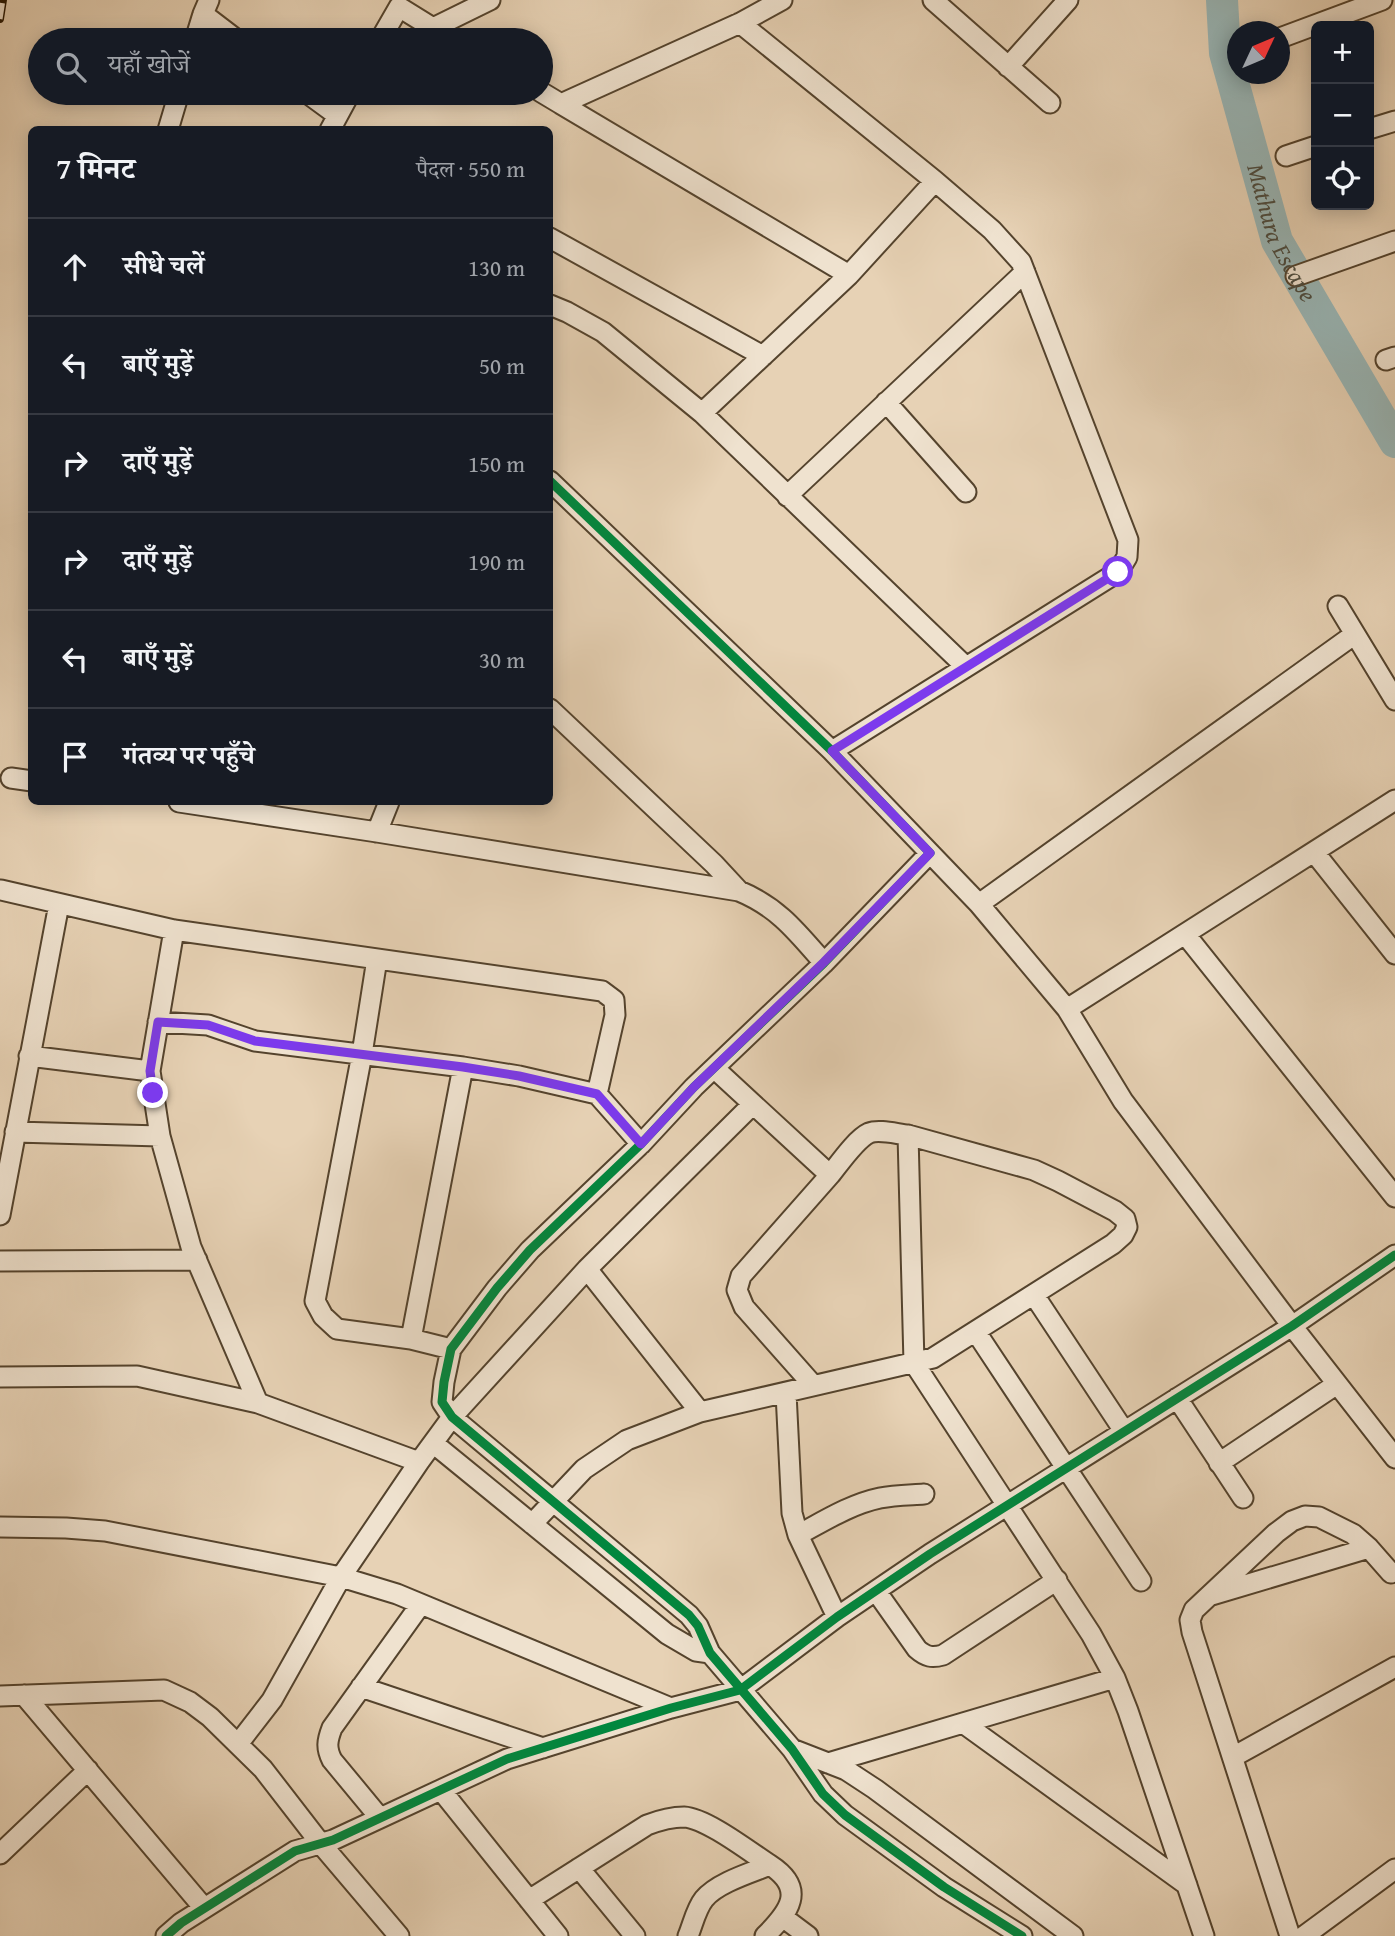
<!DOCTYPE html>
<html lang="hi">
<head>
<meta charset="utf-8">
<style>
	:root { --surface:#171b24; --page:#20242c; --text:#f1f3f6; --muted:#9ea1a6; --line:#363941 }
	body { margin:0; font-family:"Gentium Book Plus","Noto Serif Devanagari",serif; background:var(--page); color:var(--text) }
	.controls { position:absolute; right:21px; top:21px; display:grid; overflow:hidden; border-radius:10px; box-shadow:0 4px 18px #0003 }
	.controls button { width:63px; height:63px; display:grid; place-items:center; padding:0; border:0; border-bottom:2px solid var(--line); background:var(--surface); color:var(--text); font:35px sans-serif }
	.compass { position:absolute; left:1227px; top:21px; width:63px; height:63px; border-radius:50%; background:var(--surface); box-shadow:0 4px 18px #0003; rotate:46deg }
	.stop { position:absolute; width:21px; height:21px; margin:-16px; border:5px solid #7c3aed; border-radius:50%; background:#fff }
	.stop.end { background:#7c3aed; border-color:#fff; box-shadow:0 2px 7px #0008 }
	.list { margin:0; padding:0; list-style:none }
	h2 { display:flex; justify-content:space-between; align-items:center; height:91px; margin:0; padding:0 28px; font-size:30px }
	h2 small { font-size:23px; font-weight:400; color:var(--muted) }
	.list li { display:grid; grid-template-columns:46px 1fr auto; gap:21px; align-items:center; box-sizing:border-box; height:98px; padding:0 28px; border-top:2px solid var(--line) }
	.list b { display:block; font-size:26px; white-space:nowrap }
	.list em { font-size:23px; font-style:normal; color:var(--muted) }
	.icon { flex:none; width:38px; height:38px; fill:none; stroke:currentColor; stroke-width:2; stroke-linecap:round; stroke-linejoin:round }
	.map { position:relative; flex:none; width:1395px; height:1936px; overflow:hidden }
	.search { position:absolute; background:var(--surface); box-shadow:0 4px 18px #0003; left:28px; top:28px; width:525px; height:77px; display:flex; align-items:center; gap:18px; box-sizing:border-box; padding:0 24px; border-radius:38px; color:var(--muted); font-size:26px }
	.panel { position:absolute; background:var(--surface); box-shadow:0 4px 18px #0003; left:28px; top:126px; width:525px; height:679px; border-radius:10px }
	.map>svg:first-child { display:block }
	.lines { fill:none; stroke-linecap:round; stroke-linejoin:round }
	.river { stroke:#99b6b6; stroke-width:32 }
	.minor-casing { stroke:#54432d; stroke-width:23 }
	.minor { stroke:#efe2cf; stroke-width:19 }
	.rail-casing { stroke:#231300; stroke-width:8 }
	.rail { stroke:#efe2cf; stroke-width:5; stroke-dasharray:16; stroke-linecap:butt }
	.cycleway-casing { stroke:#efe2cf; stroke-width:13 }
	.cycleway { stroke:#00873e; stroke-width:9 }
	.route { stroke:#7c3aed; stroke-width:9 }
	.labels { text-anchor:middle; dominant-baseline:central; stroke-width:5; stroke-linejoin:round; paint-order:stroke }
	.water-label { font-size:24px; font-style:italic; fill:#4c4c40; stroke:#efe2cf }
</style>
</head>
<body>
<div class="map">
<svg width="1395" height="1936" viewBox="0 0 1395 1936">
	<rect width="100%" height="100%" fill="#e7d2b5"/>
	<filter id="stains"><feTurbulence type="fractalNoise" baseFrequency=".00286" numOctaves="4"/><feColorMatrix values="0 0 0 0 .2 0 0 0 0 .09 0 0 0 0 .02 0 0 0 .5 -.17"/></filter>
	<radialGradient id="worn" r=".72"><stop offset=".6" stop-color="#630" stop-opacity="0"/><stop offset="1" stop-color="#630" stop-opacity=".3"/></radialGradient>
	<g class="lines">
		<path class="river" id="s1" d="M1222,0L1225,53L1277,241L1395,442"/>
		<defs>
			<path id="minor" d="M209,0L203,14L237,40
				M933,0L1050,103
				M740,23L935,181L992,230L1021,262L1128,540L1127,557L1118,572L832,751
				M433,28L453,40
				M1280,38L1382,0
				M195,40L203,14
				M380,40L399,7L433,28L490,0
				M1008,67L1068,0
				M541,92L561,104L740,23L782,0
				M307,93L337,115
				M561,104L849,275
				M1369,129L1395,121
				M168,130L179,93
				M330,130L350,93
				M1286,156L1316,146
				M550,238L763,356
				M1296,276L1395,241
				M550,305L567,312L603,332L702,413L966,667
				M1386,360L1395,357
				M886,402L966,492
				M702,413L849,275L935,181
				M550,481L832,751L930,853L824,963L694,1087L641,1144L530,1250L497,1288L451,1349L444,1382L442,1402L452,1417L689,1615L698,1626L710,1653L792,1749L823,1794L845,1815L944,1887L1022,1936
				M787,496L1025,272
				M1338,606L1395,700
				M550,709L714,864L739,891
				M11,778L32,781
				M179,802L377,832L739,891C778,907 797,932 824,963
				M377,832L389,802
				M1314,852L1395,954
				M930,853L979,904L1067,1009L1123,1101L1292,1326L1395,1458
				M1,890L174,930L602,991L614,1000L615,1015L597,1094
				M979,904L1355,634
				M174,930L150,1071L160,1136L191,1247L258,1403L419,1462
				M1185,934L1395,1197
				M377,959L362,1054L315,1301L323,1316L337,1329L411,1339L451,1349
				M1067,1009L1395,800
				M158,1022L208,1025L255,1041L463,1067L519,1076L597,1094L641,1144
				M29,1056L150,1071
				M714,1068L830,1175C839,1164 856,1139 869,1133C879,1129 897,1134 908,1135L914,1363L1091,1634L1115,1678L1128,1711L1204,1936
				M15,1132L160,1136
				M0,1215L59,904
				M0,1261L197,1260
				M587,1269L700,1412
				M1034,1295L1124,1431
				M976,1332L1141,1581
				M411,1339L463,1067
				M0,1377L137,1376L258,1403
				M813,1385L744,1307L737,1290L741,1276L830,1175
				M786,1393L792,1513L798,1535L837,1617
				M1177,1398L1243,1498
				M433,1443L667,1634L696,1651L710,1653
				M1219,1463L1337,1384
				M532,1524L584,1469L627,1440L700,1412L933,1358L1113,1244L1123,1235L1127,1227L1125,1219L1115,1211L1058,1181L1034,1170L908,1135
				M0,1527L66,1528L105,1531L341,1577L397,1594L671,1708
				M798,1535C824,1521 851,1504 880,1498C894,1495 910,1495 924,1494
				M876,1591L917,1649C926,1657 932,1658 943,1655L1057,1580
				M1212,1595L1369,1548
				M361,1687L543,1748
				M24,1695L204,1908
				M0,1696L164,1690L190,1702L210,1717L263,1769L321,1844L399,1936
				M963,1723L1187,1885
				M238,1744L272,1700L341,1577L419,1462L452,1417L587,1269L753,1104
				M792,1749L846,1770L875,1789L1073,1936
				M1233,1757L1395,1667
				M828,1763L1115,1678
				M441,1790L558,1936
				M380,1818L332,1760C326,1748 327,1741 332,1728L421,1604
				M0,1854L88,1770
				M579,1868L635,1936
				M529,1900L647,1825C660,1820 671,1817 684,1817C706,1818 750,1852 770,1865C807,1889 789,1912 765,1936
				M784,1918L808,1936
				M166,1936L181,1923L295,1851L333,1840L507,1759L671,1708L740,1690L837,1617L930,1554L1292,1326L1395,1255
				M688,1936C693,1924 696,1909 704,1899C717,1883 750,1873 770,1865
				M1290,1936L1192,1632L1190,1620L1194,1610L1276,1533L1292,1521L1305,1516L1319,1517L1353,1534L1369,1548L1391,1573
				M1304,1936L1395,1869"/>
		</defs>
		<use href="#minor" class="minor-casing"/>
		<use href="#minor" class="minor"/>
		<defs>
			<path id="rail" d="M0,19L3,0"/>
		</defs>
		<use href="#rail" class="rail-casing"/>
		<use href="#rail" class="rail"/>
		<defs>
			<path id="cycleway" d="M550,481L832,751L930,853L824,963L694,1087L641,1144L530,1250L497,1288L451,1349L444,1382L442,1402L452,1417L689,1615L698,1626L710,1653L792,1749L823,1794L845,1815L944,1887L1022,1936
				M166,1936L181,1923L295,1851L333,1840L507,1759L671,1708L740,1690L837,1617L930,1554L1292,1326L1395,1255"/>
		</defs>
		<use href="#cycleway" class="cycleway-casing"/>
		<use href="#cycleway" class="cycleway"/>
	</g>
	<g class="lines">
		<path class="route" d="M153,1093L150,1071L158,1022L208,1025L255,1041L463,1067L519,1076L597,1094L641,1144L694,1087L824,962L930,853L832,751L1118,572"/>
	</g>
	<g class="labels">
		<g class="water-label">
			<text stroke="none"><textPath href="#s1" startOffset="242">Mathura Escape</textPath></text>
		</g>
	</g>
	<rect width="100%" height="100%" filter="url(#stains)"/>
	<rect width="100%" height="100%" fill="url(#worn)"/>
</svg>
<div class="controls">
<button>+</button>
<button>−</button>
<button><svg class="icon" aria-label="locate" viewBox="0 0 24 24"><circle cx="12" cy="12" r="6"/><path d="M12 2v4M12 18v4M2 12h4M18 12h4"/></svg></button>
</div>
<svg class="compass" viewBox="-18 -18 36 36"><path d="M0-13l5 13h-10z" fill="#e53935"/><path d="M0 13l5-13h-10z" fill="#9ea1a6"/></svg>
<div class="stop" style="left:1118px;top:572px"></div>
<div class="stop end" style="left:153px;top:1093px"></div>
<div class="search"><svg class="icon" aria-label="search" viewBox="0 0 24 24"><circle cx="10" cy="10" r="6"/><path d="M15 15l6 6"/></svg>यहाँ खोजें</div>
<section class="panel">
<h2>7 मिनट<small>पैदल · 550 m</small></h2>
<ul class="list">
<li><svg class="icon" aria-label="ahead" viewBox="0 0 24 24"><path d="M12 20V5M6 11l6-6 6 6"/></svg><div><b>सीधे चलें</b></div><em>130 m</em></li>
<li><svg class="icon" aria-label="left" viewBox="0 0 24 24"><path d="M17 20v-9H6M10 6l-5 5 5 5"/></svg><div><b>बाएँ मुड़ें</b></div><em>50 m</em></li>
<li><svg class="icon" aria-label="right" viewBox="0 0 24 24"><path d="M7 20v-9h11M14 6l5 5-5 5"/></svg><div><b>दाएँ मुड़ें</b></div><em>150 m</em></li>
<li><svg class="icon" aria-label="right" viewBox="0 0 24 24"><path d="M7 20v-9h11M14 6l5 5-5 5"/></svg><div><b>दाएँ मुड़ें</b></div><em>190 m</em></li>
<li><svg class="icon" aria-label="left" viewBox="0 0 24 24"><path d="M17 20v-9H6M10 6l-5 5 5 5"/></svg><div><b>बाएँ मुड़ें</b></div><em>30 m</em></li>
<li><svg class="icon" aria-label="arrive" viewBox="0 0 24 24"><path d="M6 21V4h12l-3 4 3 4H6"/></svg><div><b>गंतव्य पर पहुँचे</b></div></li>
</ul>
</section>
</div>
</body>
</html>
